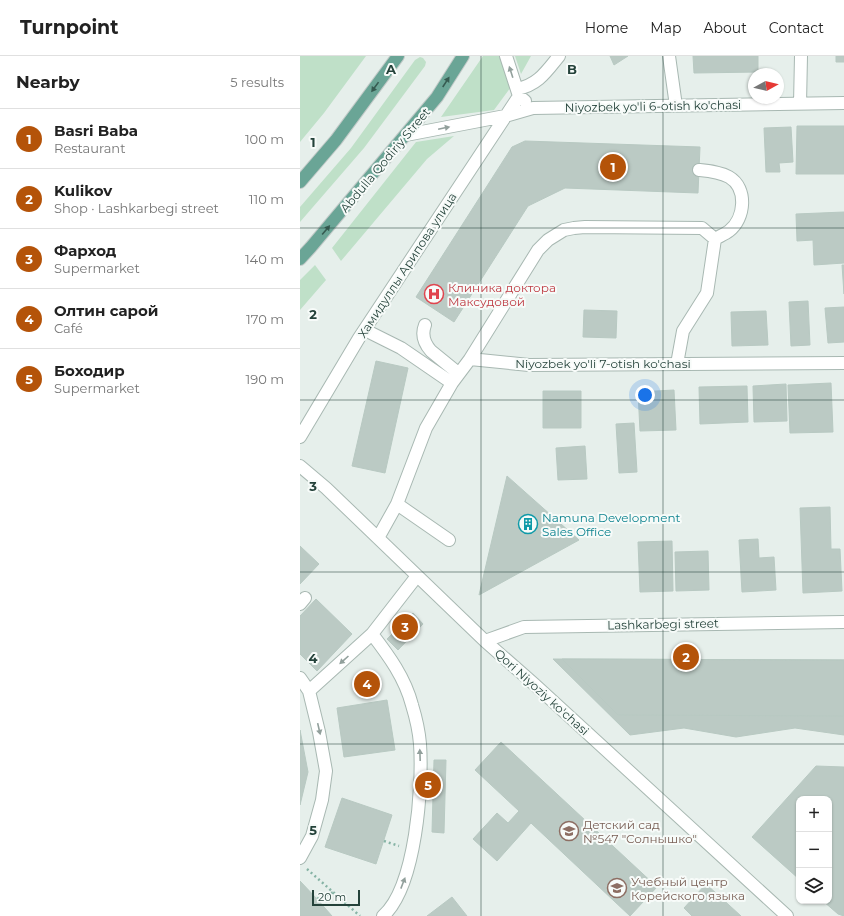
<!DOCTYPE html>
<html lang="en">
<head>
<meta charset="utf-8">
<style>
	:root { --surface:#fff; --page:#f6f6f6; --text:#222; --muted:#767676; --line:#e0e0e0; --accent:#b45309 }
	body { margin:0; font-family:Montserrat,sans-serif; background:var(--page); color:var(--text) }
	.controls { position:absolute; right:12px; bottom:12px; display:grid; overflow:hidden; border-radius:8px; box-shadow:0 1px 3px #0004 }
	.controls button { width:36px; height:36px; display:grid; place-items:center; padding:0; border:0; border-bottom:1px solid var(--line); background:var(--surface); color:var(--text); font:20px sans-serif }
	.compass { position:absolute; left:448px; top:12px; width:36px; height:36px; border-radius:50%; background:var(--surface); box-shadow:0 1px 3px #0004; rotate:82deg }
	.scale { position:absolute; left:12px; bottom:10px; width:48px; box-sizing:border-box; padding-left:4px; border:2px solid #24423a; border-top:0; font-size:11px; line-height:14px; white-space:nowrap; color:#24423a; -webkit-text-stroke:3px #f7fbf9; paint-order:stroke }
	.you { position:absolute; left:345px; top:339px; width:14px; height:14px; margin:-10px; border:3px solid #fff; border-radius:50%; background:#1a73e8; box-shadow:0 0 0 6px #1a73e833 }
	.badge { display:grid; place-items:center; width:26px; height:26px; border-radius:50%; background:var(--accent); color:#fff; font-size:13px; font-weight:700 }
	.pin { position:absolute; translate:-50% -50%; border:2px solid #fff; box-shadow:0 1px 4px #0006 }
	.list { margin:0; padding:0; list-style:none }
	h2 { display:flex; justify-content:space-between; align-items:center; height:52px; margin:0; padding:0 16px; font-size:17px }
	h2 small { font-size:13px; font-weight:400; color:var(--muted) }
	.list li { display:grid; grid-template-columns:26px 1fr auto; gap:12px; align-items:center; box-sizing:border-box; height:60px; padding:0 16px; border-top:1px solid var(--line) }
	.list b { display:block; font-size:15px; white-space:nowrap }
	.list p { margin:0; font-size:13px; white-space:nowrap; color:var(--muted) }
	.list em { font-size:13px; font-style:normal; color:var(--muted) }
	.icon { flex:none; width:22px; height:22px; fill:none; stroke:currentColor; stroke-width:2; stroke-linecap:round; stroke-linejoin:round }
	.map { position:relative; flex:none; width:544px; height:860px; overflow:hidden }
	header { display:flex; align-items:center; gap:24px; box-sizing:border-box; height:56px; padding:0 20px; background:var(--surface); border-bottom:1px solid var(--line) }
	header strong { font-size:19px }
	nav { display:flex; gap:22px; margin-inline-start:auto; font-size:14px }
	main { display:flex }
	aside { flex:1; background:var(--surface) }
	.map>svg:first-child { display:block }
	.green { fill:#bfe0c8 }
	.building { fill:#bbcac4; stroke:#b8c9c2 }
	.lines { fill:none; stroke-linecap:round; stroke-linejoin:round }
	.minor-casing { stroke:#a8b8b2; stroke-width:14 }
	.major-casing { stroke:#c2cac8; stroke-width:14 }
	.path { stroke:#86b3a5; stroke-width:2.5; stroke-dasharray:2 3; stroke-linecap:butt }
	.minor { stroke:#fff; stroke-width:12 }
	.major { stroke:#6aa596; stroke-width:12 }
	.oneway { fill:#92a09c }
	.oneway2 { fill:#365b51 }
	.grid { fill:none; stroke:#24423a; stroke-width:1; stroke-opacity:0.55 }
	.labels { text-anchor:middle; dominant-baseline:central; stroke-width:4; stroke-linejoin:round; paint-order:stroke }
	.street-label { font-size:12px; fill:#24423a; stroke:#f7fbf9 }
	.health-label { font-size:12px; fill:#be3a42; stroke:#f7fbf9; text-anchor:start }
	.culture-label { font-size:12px; fill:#0d838f; stroke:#f7fbf9; text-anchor:start }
	.education-label { font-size:12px; fill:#785e54; stroke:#f7fbf9; text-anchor:start }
	.grid-label { font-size:13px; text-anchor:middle; font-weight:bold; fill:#24423a; stroke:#f7fbf9; stroke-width:4; stroke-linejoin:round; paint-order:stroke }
</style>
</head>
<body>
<header>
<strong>Turnpoint</strong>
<nav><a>Home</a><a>Map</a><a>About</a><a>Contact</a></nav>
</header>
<main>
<aside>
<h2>Nearby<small>5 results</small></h2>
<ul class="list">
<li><span class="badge">1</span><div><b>Basri Baba</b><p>Restaurant</p></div><em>100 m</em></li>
<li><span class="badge">2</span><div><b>Kulikov</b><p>Shop · Lashkarbegi street</p></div><em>110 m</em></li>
<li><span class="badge">3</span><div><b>Фарход</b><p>Supermarket</p></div><em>140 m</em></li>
<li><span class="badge">4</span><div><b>Олтин сарой</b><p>Café</p></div><em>170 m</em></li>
<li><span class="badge">5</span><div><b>Боходир</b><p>Supermarket</p></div><em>190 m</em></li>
</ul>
</aside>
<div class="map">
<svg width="544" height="860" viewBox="0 0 544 860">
	<rect width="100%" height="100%" fill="#e6efeb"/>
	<path class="green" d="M0,0H66L24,57L0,86Z
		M183,0H199L211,31L194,54L141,61Z
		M215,0H231L221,18Z
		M120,1L123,2L126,6L125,10L64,92L0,166V151L51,92L115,4Z
		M154,80L127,103L41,205L32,192L116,86Z
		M15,209L26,224L0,254V224Z"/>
	<path class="building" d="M310,0H328L314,9Z
		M393,0H458V16L394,17Z
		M536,0H544V6H536Z
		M497,70H544V118H496Z
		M491,71L493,106L479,107L480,116H466L464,72Z
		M225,85L400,91L398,137L265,132L228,150L154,266L116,241L212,91Z
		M544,156V207L514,209L513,184L497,185L496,158Z
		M542,209H544V238Z
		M508,245L510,289L491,290L489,246Z
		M544,251V286L528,287L525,252Z
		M284,254L317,255L316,282L283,281Z
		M466,255L468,289L432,290L431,256Z
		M76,305L108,312L85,417L52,410Z
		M531,327L533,376L490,377L488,329Z
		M486,328L487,365L454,366L453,330Z
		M447,330L448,366L400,368L399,331Z
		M374,334L376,374L340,375L338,336Z
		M243,335H281V372H243Z
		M334,367L337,416L319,417L316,368Z
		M285,390L287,423L258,424L256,392Z
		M207,420L279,484L179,539Z
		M530,451L531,493H540L542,535L503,537L500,452Z
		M458,483L459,502L474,501L476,534L442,536L439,484Z
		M372,485L373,535L340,536L338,486Z
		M0,490L19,508L0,528Z
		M408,495L409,534L376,535L375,496Z
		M16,543L52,578L17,615L0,598V560Z
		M113,557L123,568L98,594L87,583Z
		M253,603L544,604V679L495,672L436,681L384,672L330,679Z
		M262,603L544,604V660L318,659Z
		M87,644L95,694L44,701L37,652Z
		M0,674L8,716L0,749Z
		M201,686L357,831L330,860L231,767L197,805L173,783L197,757L208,767L219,755L175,714Z
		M134,704H146L144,777L132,776Z
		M516,710L544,711V860L538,858L523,845H529V743H499V823L452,781Z
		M42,742L92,759L76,808L25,791Z
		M0,825L17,843L32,860H0Z
		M406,828L441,860H392L384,852Z
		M152,841L167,860H127Z"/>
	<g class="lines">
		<defs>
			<path id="minor" d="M206,0L219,40L225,45
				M369,0L376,50
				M217,33C238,29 246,16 259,0
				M500,48L501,0
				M106,79L205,60L233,52L544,47
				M399,114C409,115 420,116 429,121C448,132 445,163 429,175C425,178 420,180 415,183
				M125,269C121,279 124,287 131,295L158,317
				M65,274L101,292L152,327L170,303L229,309L544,307
				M170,303L238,194L248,184L264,174L274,172L285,171L402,172L415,183L407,237L383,275L377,308
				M0,381L59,282L219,40
				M0,410L26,432L185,585L234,628L487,860
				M97,448L149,484
				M78,482L97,448L126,372L152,327
				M0,548L5,542
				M72,578C89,600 105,622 112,649C116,662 119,675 120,688C123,730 116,831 83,860
				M185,585L224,571L544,566
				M0,622L9,635L19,676L26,715L22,744L12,780L0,802
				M9,635L72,578L117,520"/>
			<path id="major" d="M0,126L36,84L98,0
				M0,203L11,191L137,41L163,0"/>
		</defs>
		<use href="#minor" class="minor-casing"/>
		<use href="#major" class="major-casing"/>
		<path class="path" d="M84,785L99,790
			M7,813L60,860
			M17,843L34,836"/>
		<use href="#minor" class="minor"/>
		<use href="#major" class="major"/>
	</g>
	<defs><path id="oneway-solid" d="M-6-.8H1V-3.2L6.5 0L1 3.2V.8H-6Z"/></defs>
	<g class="oneway">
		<use href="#oneway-solid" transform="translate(211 16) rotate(-108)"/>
		<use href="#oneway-solid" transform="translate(144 72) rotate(-12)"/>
		<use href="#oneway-solid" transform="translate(44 604) rotate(138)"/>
		<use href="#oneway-solid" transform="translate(19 673) rotate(77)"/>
		<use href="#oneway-solid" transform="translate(120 699) rotate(-92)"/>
		<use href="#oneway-solid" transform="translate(103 827) rotate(-69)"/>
	</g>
	<g class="oneway2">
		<use href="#oneway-solid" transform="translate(146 26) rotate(-57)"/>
		<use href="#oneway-solid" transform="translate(75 31) rotate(126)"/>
		<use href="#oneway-solid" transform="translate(26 174) rotate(-50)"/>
	</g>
	<path class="grid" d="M181,0V860M363,0V860M0,172H544M0,344H544M0,516H544M0,688H544"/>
	<defs>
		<symbol id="hospital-ring" viewBox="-11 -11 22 22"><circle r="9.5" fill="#f7fbf9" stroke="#e0444e" stroke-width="1.5"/><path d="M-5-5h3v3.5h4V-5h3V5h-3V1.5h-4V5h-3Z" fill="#e0444e"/></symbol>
		<symbol id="building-ring" viewBox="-11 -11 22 22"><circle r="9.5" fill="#f7fbf9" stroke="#0f9aa8" stroke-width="1.5"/><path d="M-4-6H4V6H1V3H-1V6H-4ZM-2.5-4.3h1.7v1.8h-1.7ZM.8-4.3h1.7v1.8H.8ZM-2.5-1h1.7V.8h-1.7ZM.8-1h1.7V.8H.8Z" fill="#0f9aa8"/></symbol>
		<symbol id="school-ring" viewBox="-11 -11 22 22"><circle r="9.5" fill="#f7fbf9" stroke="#8d6e63" stroke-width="1.5"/><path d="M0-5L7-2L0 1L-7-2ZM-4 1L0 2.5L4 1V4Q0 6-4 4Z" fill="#8d6e63"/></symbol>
	</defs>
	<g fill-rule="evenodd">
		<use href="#hospital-ring" x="123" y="227" width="22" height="22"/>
		<use href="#building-ring" x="217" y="457" width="22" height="22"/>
		<use href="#school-ring" x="258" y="764" width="22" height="22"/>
		<use href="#school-ring" x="306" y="821" width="22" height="22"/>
	</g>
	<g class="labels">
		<g class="street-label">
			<text transform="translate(353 50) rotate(-1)">Niyozbek yo'li 6-otish ko'chasi</text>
			<text transform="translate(85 104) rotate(-50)">Abdulla Qodiriy Street</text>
			<text transform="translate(107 209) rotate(-57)">Хамидуллы Арипова улица</text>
			<text x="303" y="307">Niyozbek yo'li 7-otish ko'chasi</text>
			<text transform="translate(363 568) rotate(-1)">Lashkarbegi street</text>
			<text transform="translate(242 636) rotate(42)">Qori Niyoziy ko'chasi</text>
		</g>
		<g class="health-label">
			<text x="148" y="231">Клиника доктора<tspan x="148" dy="14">Максудовой</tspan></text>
		</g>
		<g class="culture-label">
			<text x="242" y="461">Namuna Development<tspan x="242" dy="14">Sales Office</tspan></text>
		</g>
		<g class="education-label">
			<text x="283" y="768">Детский сад<tspan x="283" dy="14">№547 "Солнышко"</tspan></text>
			<text x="331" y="825">Учебный центр<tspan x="331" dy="14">Корейского языка</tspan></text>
		</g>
	</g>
	<g class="grid-label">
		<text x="91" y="18">A</text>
		<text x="272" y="18">B</text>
		<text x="13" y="91">1</text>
		<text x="13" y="263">2</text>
		<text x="13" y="435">3</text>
		<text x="13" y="607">4</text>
		<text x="13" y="779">5</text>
	</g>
</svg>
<div class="controls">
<button>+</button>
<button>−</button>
<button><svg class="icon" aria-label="layers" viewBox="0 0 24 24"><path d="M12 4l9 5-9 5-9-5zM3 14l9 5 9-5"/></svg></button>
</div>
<svg class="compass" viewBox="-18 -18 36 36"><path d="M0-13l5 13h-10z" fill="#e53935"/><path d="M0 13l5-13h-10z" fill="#767676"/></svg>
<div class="scale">20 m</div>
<div class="you"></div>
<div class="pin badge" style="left:313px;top:111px">1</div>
<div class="pin badge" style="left:386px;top:601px">2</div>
<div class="pin badge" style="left:105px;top:571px">3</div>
<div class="pin badge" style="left:67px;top:628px">4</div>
<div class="pin badge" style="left:128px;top:729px">5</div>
</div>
</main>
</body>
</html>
